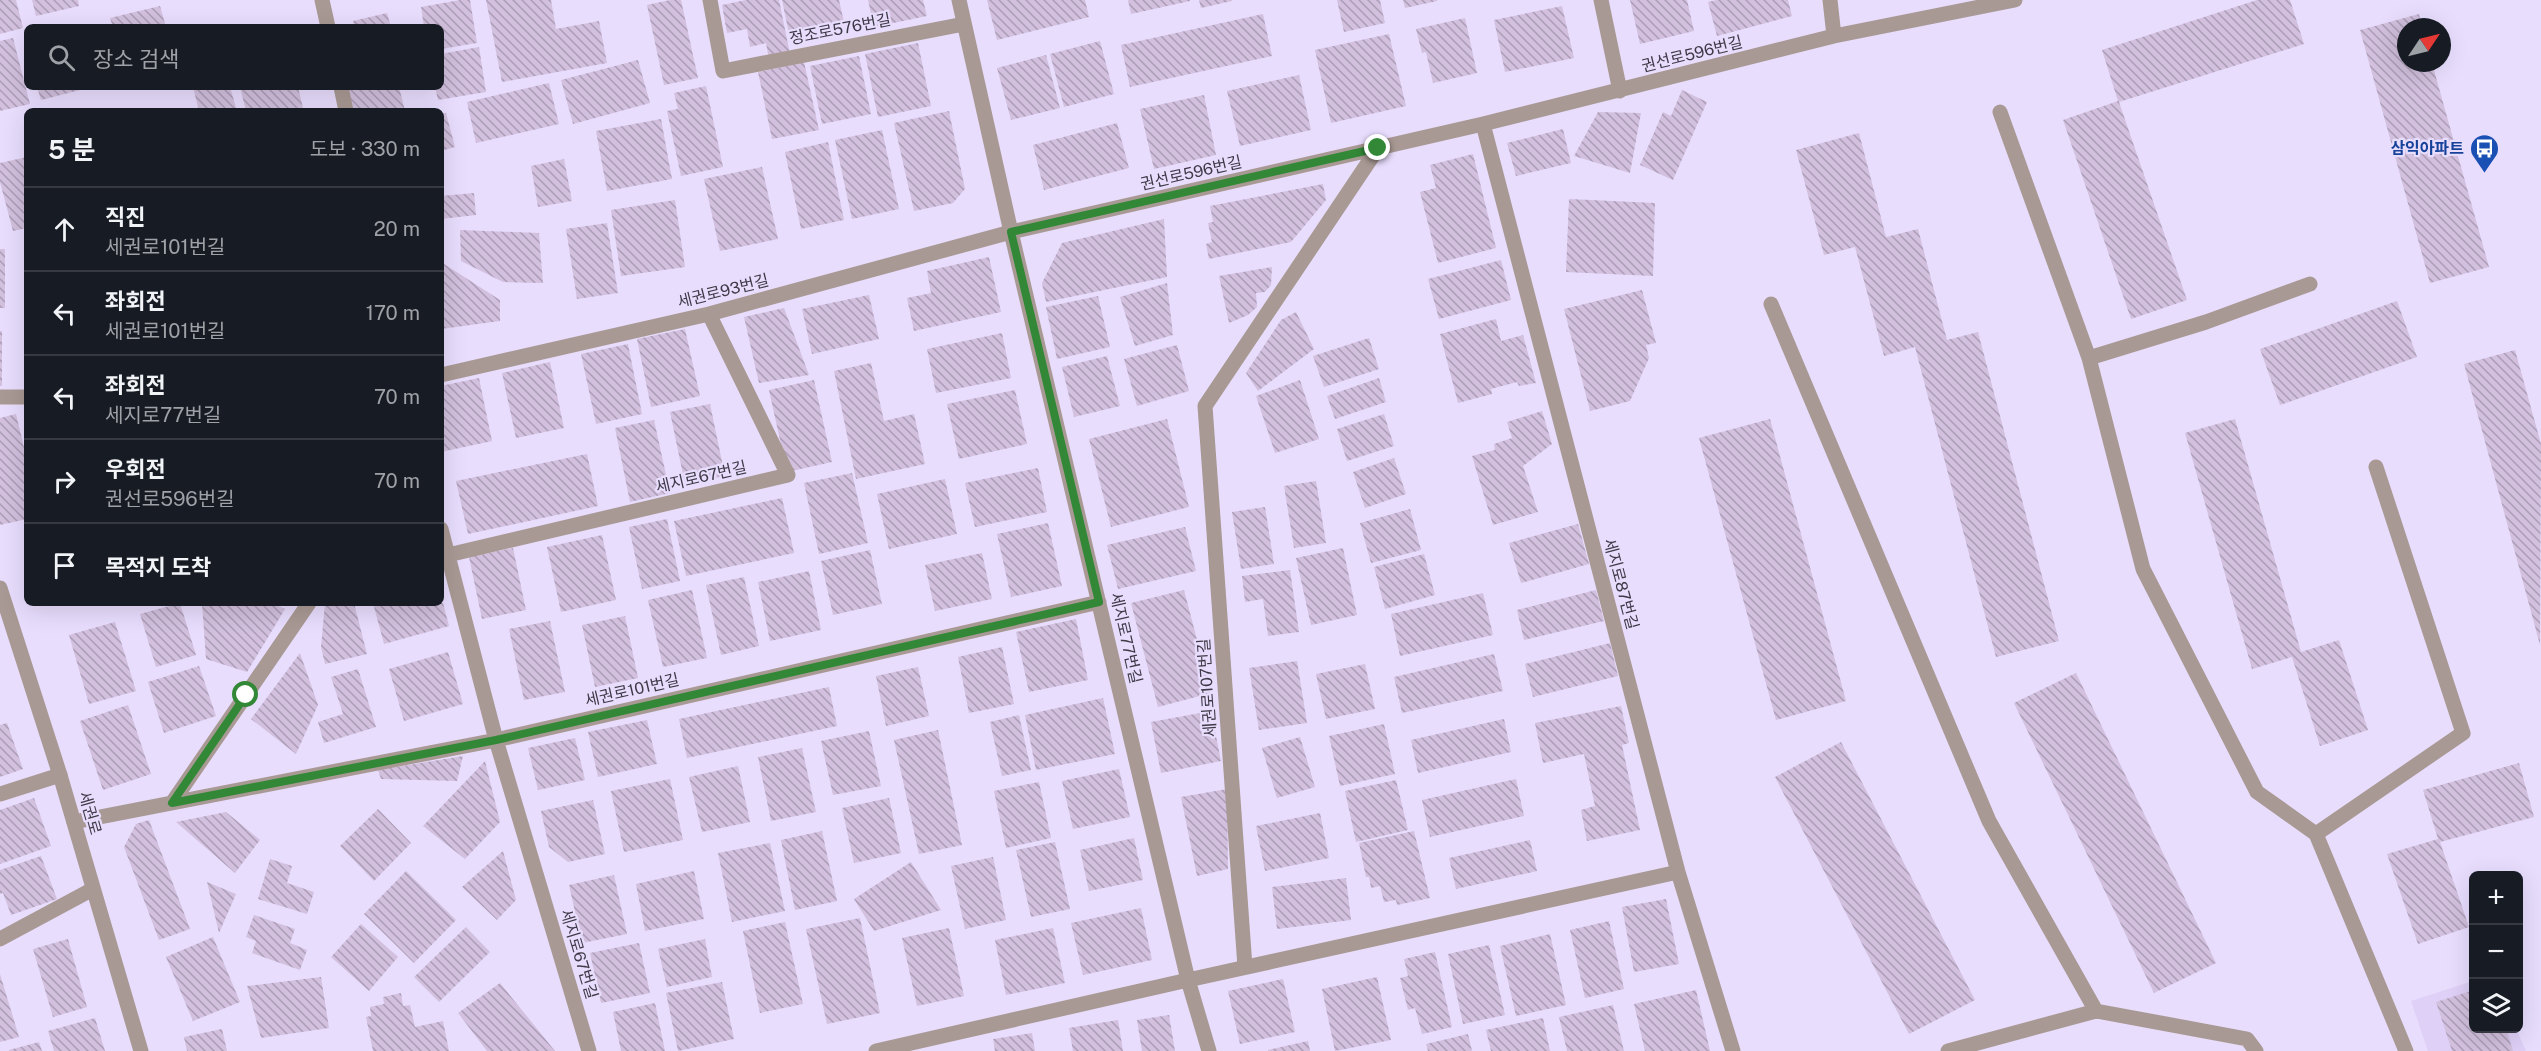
<!DOCTYPE html>
<html lang="ko">
<head>
<meta charset="utf-8">
<style>
	:root { --surface:#171b24; --page:#242831; --text:#f1f3f6; --muted:#9ea1a6; --line:#363941 }
	body { margin:0; font-family:"Public Sans","Noto Sans KR",sans-serif; background:var(--page); color:var(--text) }
	.controls { position:absolute; right:18px; bottom:18px; display:grid; overflow:hidden; border-radius:9px; box-shadow:0 6px 24px #0002 }
	.controls button { width:54px; height:54px; display:grid; place-items:center; padding:0; border:0; border-bottom:2px solid var(--line); background:var(--surface); color:var(--text); font:30px sans-serif }
	.compass { position:absolute; left:2397px; top:18px; width:54px; height:54px; border-radius:50%; background:var(--surface); box-shadow:0 6px 24px #0002; rotate:55deg }
	.stop { position:absolute; width:18px; height:18px; margin:-14px; border:4px solid #328837; border-radius:50%; background:#fff }
	.stop.end { background:#328837; border-color:#fff; box-shadow:0 2px 6px #0008 }
	.list { margin:0; padding:0; list-style:none }
	h2 { display:flex; justify-content:space-between; align-items:center; height:78px; margin:0; padding:0 24px; font-size:26px }
	h2 small { font-size:20px; font-weight:400; color:var(--muted) }
	.list li { display:grid; grid-template-columns:39px 1fr auto; gap:18px; align-items:center; box-sizing:border-box; height:84px; padding:0 24px; border-top:2px solid var(--line) }
	.list b { display:block; font-size:22px; white-space:nowrap }
	.list p { margin:0; font-size:20px; white-space:nowrap; color:var(--muted) }
	.list em { font-size:20px; font-style:normal; color:var(--muted) }
	.icon { flex:none; width:33px; height:33px; fill:none; stroke:currentColor; stroke-width:2; stroke-linecap:round; stroke-linejoin:round }
	.map { position:relative; flex:none; width:2541px; height:1051px; overflow:hidden }
	.search { position:absolute; background:var(--surface); box-shadow:0 6px 24px #0002; left:24px; top:24px; width:420px; height:66px; display:flex; align-items:center; gap:15px; box-sizing:border-box; padding:0 21px; border-radius:9px; color:var(--muted); font-size:22px }
	.panel { position:absolute; background:var(--surface); box-shadow:0 6px 24px #0002; left:24px; top:108px; width:420px; height:498px; border-radius:9px }
	.map>svg:first-child { display:block }
	.built { fill:#ded0f7 }
	.building { fill:url(#building-back-hatch) }
	.lines { fill:none; stroke-linecap:round; stroke-linejoin:round }
	.service { stroke:#a99994; stroke-width:15 }
	.minor { stroke:#a99994; stroke-width:15 }
	.tertiary { stroke:#a99994; stroke-width:15 }
	.route { stroke:#328837; stroke-width:8 }
	.labels { text-anchor:middle; dominant-baseline:central; stroke-width:4.5; stroke-linejoin:round; paint-order:stroke }
	.street-label { font-size:16px; fill:#3e3a47; stroke:#e8ddfd }
	.transit-label { font-size:16px; font-weight:bold; fill:#164399; stroke:#e8ddfd; text-anchor:end }
</style>
</head>
<body>
<div class="map">
<svg width="2541" height="1051" viewBox="0 0 2541 1051">
	<defs>
		<pattern id="building-back-hatch" width="6" height="6" patternUnits="userSpaceOnUse" patternTransform="scale(1.5)"><rect width="6" height="6" fill="#d2c0de"/><path d="M-1 5l2 2M0 0l6 6M5-1l2 2" fill="none" stroke="#ac9db6"/></pattern>
	</defs>
	<rect width="100%" height="100%" fill="#e8ddfd"/>
	<path class="built" d="M2473,981L2474,1028L2516,1029L2526,1051H2428L2411,1001Z"/>
	<path class="building" d="M0,0H16L23,28L0,34Z
		M32,0H78L79,6L36,16Z
		M460,0H470L477,43L441,49V27H424L421,7Z
		M486,0H551L556,29L599,21L607,63L502,82Z
		M670,0H681L698,78L664,85L647,5Z
		M746,0H779L790,54L769,59L766,43L750,47L747,29L727,33L722,5Z
		M782,0H839L844,22L789,34Z
		M868,0H923L927,16L874,27Z
		M987,0H1085L1089,17L997,40Z
		M1128,0H1190V1L1131,14Z
		M1199,0H1232V1L1201,8Z
		M1337,0H1380L1385,23L1344,32Z
		M1403,0H1437V1L1405,8Z
		M1630,0H1687L1694,31L1640,44Z
		M1717,0H1788L1792,16L1717,36L1708,2Z
		M2257,0H2290L2304,44L2119,102L2187,300L2131,319L2063,120L2118,101L2102,50Z
		M160,6L166,27H113L110,18Z
		M1562,6L1574,58L1505,72L1494,20Z
		M387,13L391,27H354L353,21Z
		M1263,14L1272,56L1130,87L1121,45Z
		M2419,14L2422,27H2406V63H2432L2489,267L2430,283L2360,30Z
		M1465,18L1477,73L1433,83L1426,52L1422,53L1416,29Z
		M1389,34L1406,106L1331,123L1315,50Z
		M13,38L30,104L0,111V41Z
		M1100,41L1114,94L1064,107L1050,54Z
		M918,43L931,106L878,117L865,54Z
		M479,47L486,92L438,100L435,87H441V54Z
		M1046,55L1060,108L1011,120L997,68Z
		M859,56L871,114L822,124L810,66Z
		M638,60L650,103L573,124L561,80Z
		M804,62L819,130L772,139L758,72Z
		M1299,75L1311,130L1240,146L1227,91Z
		M549,83L559,124L476,143L467,102Z
		M706,86L723,167L681,176L667,111L678,109L674,93Z
		M37,87H87L88,88L41,100Z
		M193,87H230L237,111H199Z
		M240,87H298L303,108L291,111H246Z
		M342,87H399L405,111H348Z
		M1682,90L1707,102L1673,180L1640,165L1663,112L1671,116Z
		M1204,95L1216,155L1154,169L1140,109Z
		M949,111L965,189L953,203L914,211L894,123Z
		M1598,112L1641,113L1630,173L1574,156Z
		M446,113L455,147L441,151V114Z
		M661,119L672,179L607,191L596,131Z
		M1117,123L1129,168L1044,190L1033,145Z
		M1563,129L1571,163L1516,176L1507,143Z
		M882,130L899,209L852,219L835,140Z
		M1859,133L1886,237L1918,229L1947,340L1978,332L2059,641L1996,657L1915,347L1884,356L1855,247L1824,255L1796,150Z
		M828,142L844,220L801,229L785,152Z
		M1473,154L1496,248L1438,263L1420,192L1436,188L1430,165Z
		M27,157V228L13,231L0,182V163Z
		M564,159L572,201L538,207L531,166Z
		M762,167L778,239L720,251L704,179Z
		M1323,184L1326,200L1291,242L1209,259L1206,244L1212,242L1208,223L1213,222L1210,206Z
		M474,193L476,215L441,219V196Z
		M1569,199L1655,203L1653,276L1566,272Z
		M675,200L685,267L621,276L611,210Z
		M1164,219L1167,277L1046,302L1042,283L1062,243Z
		M607,223L618,293L577,299L566,229Z
		M460,230L539,233L543,283L503,282L461,261Z
		M0,249H5V308H0Z
		M989,257L1001,312L914,331L907,298L931,293L927,271Z
		M1501,260L1511,300L1439,319L1428,279Z
		M441,262L500,300V321L441,329Z
		M1272,267L1271,285L1265,292L1256,293L1257,307L1248,315L1229,323L1219,276Z
		M1167,283L1173,335L1135,346L1120,297Z
		M1642,290L1656,343L1646,345L1649,358L1630,401L1590,411L1564,309Z
		M869,295L879,339L812,354L802,309Z
		M1098,296L1110,347L1057,359L1046,307Z
		M2397,301L2417,357L2280,405L2260,349Z
		M784,308L809,375L759,383L744,317Z
		M1296,312L1314,349L1258,391L1246,373L1281,320Z
		M1496,319L1501,341L1523,335L1536,383L1519,386L1517,382L1491,389L1492,394L1458,403L1440,334Z
		M685,329L700,396L651,407L637,339Z
		M0,331H2V386H0Z
		M1002,333L1011,378L936,393L927,349Z
		M1369,338L1379,369L1324,387L1313,356Z
		M628,344L642,414L596,424L581,354Z
		M1177,345L1189,391L1137,406L1124,359Z
		M2515,350L2541,444L2540,645L2464,364Z
		M1107,356L1120,406L1074,417L1062,367Z
		M550,362L564,428L516,438L502,373Z
		M871,363L884,421L914,414L925,464L856,479L834,371Z
		M479,378L492,441L441,452V386Z
		M1379,378L1386,402L1335,419L1327,396Z
		M814,380L832,462L787,472L769,390Z
		M1300,380L1319,439L1275,453L1256,396Z
		M1015,390L1027,444L959,459L947,404Z
		M710,404L725,476L685,484L670,412Z
		M1542,411L1552,444L1523,466L1538,512L1493,525L1472,456L1495,450L1494,444L1512,438L1507,422Z
		M16,414L27,460V519L0,525V418Z
		M1384,414L1394,446L1347,461L1337,429Z
		M1167,419L1189,507L1111,527L1089,439Z
		M1770,419L1846,701L1776,720L1699,438Z
		M2235,419L2301,652L2339,640L2368,730L2320,746L2292,657L2252,669L2185,433Z
		M654,420L670,493L630,502L615,428Z
		M587,454L598,506L468,534L456,481Z
		M1394,458L1406,494L1365,508L1353,472Z
		M1038,468L1047,512L975,527L965,483Z
		M852,473L868,543L819,554L804,483Z
		M945,479L957,534L889,549L877,494Z
		M1316,481L1326,543L1294,548L1284,486Z
		M782,498L794,553L686,576L674,521Z
		M1265,507L1274,564L1241,569L1232,512Z
		M1410,509L1421,550L1371,563L1360,523Z
		M667,519L680,581L642,589L629,527Z
		M1048,523L1062,586L1011,597L997,534Z
		M1578,524L1589,564L1521,583L1509,543Z
		M1185,527L1196,571L1118,589L1107,545Z
		M602,535L616,600L561,612L547,547Z
		M513,548L526,610L482,619L469,557Z
		M1343,548L1357,615L1311,625L1296,558Z
		M870,550L882,604L833,615L821,561Z
		M982,553L992,599L935,611L925,565Z
		M1424,554L1435,595L1385,609L1374,567Z
		M1290,570L1299,632L1268,636L1263,599L1245,602L1242,576Z
		M809,571L821,630L770,641L758,582Z
		M744,577L759,646L721,655L706,585Z
		M692,590L707,658L663,667L648,600Z
		M1184,590L1211,693L1158,707L1131,603Z
		M1596,590L1604,621L1524,640L1517,610Z
		M1483,593L1493,635L1400,656L1391,614Z
		M180,603L196,655L156,667L140,614Z
		M202,603H272L285,609L247,672L206,659Z
		M325,603H354L367,654L325,664L321,647Z
		M373,603H443L449,626L384,644Z
		M625,616L638,678L595,687L582,625Z
		M1076,619L1088,680L1029,692L1016,632Z
		M550,621L565,692L524,700L509,629Z
		M115,622L136,691L89,704L69,635Z
		M1610,643L1618,676L1533,697L1525,664Z
		M1002,647L1014,704L969,713L958,657Z
		M448,652L463,704L404,721L389,669Z
		M300,653L318,705L296,754L251,719Z
		M1494,654L1503,691L1402,713L1394,677Z
		M1297,661L1307,723L1259,730L1249,668Z
		M1365,664L1375,709L1326,719L1316,674Z
		M199,666L216,716L164,733L148,682Z
		M918,667L929,716L886,726L876,676Z
		M358,669L376,727L324,743L318,722L343,714L331,677Z
		M2076,673L2216,963L2154,993L2014,703Z
		M829,687L837,726L687,758L679,719Z
		M1103,698L1115,754L1036,770L1025,715Z
		M128,705L151,774L103,790L80,721Z
		M1621,706L1629,743L1622,745L1640,830L1587,841L1581,810L1595,806L1584,754L1543,763L1535,723Z
		M1211,711L1221,761L1161,773L1151,722Z
		M1019,715L1031,770L1002,776L990,722Z
		M1504,719L1511,752L1418,773L1411,740Z
		M647,720L657,764L598,777L588,732Z
		M7,723L23,769L0,777V725Z
		M1384,724L1395,774L1340,786L1329,736Z
		M938,730L962,845L919,854L894,740Z
		M869,731L881,786L833,795L821,741Z
		M1300,737L1315,787L1277,798L1262,748Z
		M575,738L585,780L538,790L528,748Z
		M1841,742L1975,1000L1909,1034L1775,777Z
		M802,748L816,812L771,821L758,757Z
		M463,756L457,781L381,779L378,770Z
		M485,761L500,822L465,859L423,826Z
		M2519,763L2534,817L2440,842L2469,927L2418,944L2387,854L2438,839L2423,790Z
		M738,766L750,822L702,832L689,777Z
		M1119,769L1130,817L1073,829L1062,781Z
		M670,779L683,840L624,852L611,791Z
		M1516,779L1524,816L1430,837L1422,800Z
		M1396,780L1408,830L1356,842L1345,791Z
		M1039,782L1051,838L1006,848L994,791Z
		M1227,789L1228,869L1197,876L1181,797Z
		M34,798L51,846L0,864V810Z
		M889,798L901,853L854,863L842,808Z
		M593,800L605,854L568,862L549,847L541,811Z
		M378,809L411,843L374,881L340,846Z
		M226,812L260,840L235,873L176,822Z
		M1320,813L1329,858L1265,871L1256,826Z
		M149,820L190,929L159,940L124,847L136,824Z
		M822,831L837,901L795,910L781,840Z
		M1414,831L1430,898L1397,905L1396,900L1384,902L1380,886L1371,888L1369,877H1366L1359,843Z
		M1134,838L1143,880L1089,891L1080,850Z
		M1530,840L1537,871L1456,889L1449,858Z
		M1055,842L1070,909L1031,917L1016,850Z
		M770,843L785,911L732,922L718,853Z
		M503,851L516,900L497,920L462,887Z
		M41,856L57,899L11,915L3,893L0,894V870Z
		M993,857L1006,920L965,929L951,866Z
		M270,859L292,866L287,883L314,892L307,914L258,899Z
		M911,862L941,910L874,931L854,899Z
		M406,871L456,920L414,963L364,914Z
		M694,871L704,919L645,931L636,884Z
		M614,875L627,934L582,943L569,885Z
		M1346,878L1351,920L1277,929L1272,887Z
		M207,882L236,894L219,933Z
		M1666,899L1679,964L1634,972L1622,907Z
		M1141,908L1152,960L1083,975L1071,923Z
		M254,915L295,929L290,943L307,950L300,970L252,953L256,941L246,937Z
		M860,918L880,1013L827,1024L806,929Z
		M1609,921L1624,989L1585,998L1570,930Z
		M785,922L803,1004L760,1013L743,931Z
		M361,924L398,957L369,991L331,957Z
		M466,927L490,952L439,1002L414,977Z
		M949,928L964,996L917,1006L902,938Z
		M1053,928L1065,983L1006,995L995,940Z
		M1550,934L1566,1005L1516,1016L1500,946Z
		M213,937L240,1002L193,1021L166,957Z
		M68,939L87,1007L53,1017L33,949Z
		M705,939L712,977L667,987L658,949Z
		M639,943L650,993L601,1003L590,953Z
		M1489,945L1505,1015L1463,1024L1448,954Z
		M1435,952L1452,1027L1422,1034L1415,1008L1408,1010L1400,978L1408,976L1404,959Z
		M0,974L19,1037L0,1042Z
		M321,977L329,1028L261,1038L247,986Z
		M1377,977L1391,1040L1335,1051L1322,989Z
		M1283,979L1295,1032L1240,1044L1228,991Z
		M722,982L734,1039L678,1051L666,993Z
		M500,983L555,1051H487L458,1013Z
		M1696,990L1710,1051H1645L1634,1004Z
		M2474,990V1028H2506L2513,1051H2452L2436,1002Z
		M401,993L403,1006L410,1005L415,1027L443,1021L449,1051H373L366,1017L371,1016L370,1007L384,1004L383,997Z
		M655,1003L665,1051H621L613,1012Z
		M1613,1005L1624,1051H1567L1559,1017Z
		M1169,1015L1175,1051H1142L1137,1020Z
		M95,1018L105,1051H54L48,1031Z
		M1543,1018L1550,1051H1491L1486,1030Z
		M1118,1020L1123,1051H1073L1069,1028Z
		M222,1029L227,1051H187L184,1037Z
		M1032,1033L1035,1051H995L993,1039Z
		M1468,1034L1472,1051H1428L1426,1044Z
		M1308,1041L1310,1051H1268V1050Z
		M39,1042L42,1051H9V1050Z"/>
	<g class="lines">
		<path class="service" d="M2000,112L2089,358L2143,569L2257,792L2316,834L2406,1051
			M1771,304L1989,821L2096,1011
			M2089,358L2206,322L2310,284
			M2316,834L2463,733L2376,467
			M1948,1051L2096,1011L2247,1039L2256,1051"/>
		<path class="minor" d="M322,0L328,27
			M710,0L723,71L964,24
			M959,0L1011,232L1188,980L1209,1051
			M1601,0L1620,91
			M1830,0L1834,36
			M341,87L346,111
			M1483,124L1678,872L1733,1051
			M441,375L709,314L1011,232L1483,124L1834,36L2015,0
			M0,397H27
			M441,529L496,740L589,1051
			M448,555L788,475L709,314
			M0,794L60,775
			M172,803L309,603
			M74,822L496,740L1099,602
			M0,939L93,889
			M1245,967L1205,406L1378,148
			M876,1051L1188,980L1678,872"/>
		<path class="tertiary" d="M0,588L60,775L141,1051"/>
	</g>
	<g class="lines">
		<path class="route" d="M246,695L172,803L496,740L1099,602L1011,232L1378,148"/>
	</g>
	<defs>
		<symbol id="bus-pin" viewBox="-11 -11 22 30"><path d="M0 17L-7.5 6A9.5 9.5 0 1 1 7.5 6Z" fill="#1a4fb4" stroke="#e8ddfd"/><path d="M-5-6H5V4H4V6H2V4H-2V6H-4V4H-5ZM-3.5-4V0h7V-4ZM-3.5 1.2v1.5H-2V1.2ZM2 1.2v1.5H3.5V1.2Z" fill="#fff"/></symbol>
	</defs>
	<g fill-rule="evenodd">
		<use href="#bus-pin" x="2468" y="132" width="33" height="45"/>
	</g>
	<g class="labels">
		<g class="street-label">
			<text transform="translate(840 29) rotate(-11)">정조로576번길</text>
			<text transform="translate(1692 54) rotate(-14)">권선로596번길</text>
			<text transform="translate(1191 173) rotate(-13)">권선로596번길</text>
			<text transform="translate(723 291) rotate(-14)">세권로93번길</text>
			<text transform="translate(701 477) rotate(-13)">세지로67번길</text>
			<text transform="translate(1621 584) rotate(75)">세지로87번길</text>
			<text transform="translate(1126 638) rotate(77)">세지로77번길</text>
			<text transform="translate(1207 688) rotate(-94)">세권로107번길</text>
			<text transform="translate(632 690) rotate(-13)">세권로101번길</text>
			<text transform="translate(90 813) rotate(74)">세권로</text>
			<text transform="translate(579 954) rotate(73)">세지로67번길</text>
		</g>
		<g class="transit-label">
			<text x="2464" y="148">삼익아파트</text>
		</g>
	</g>
</svg>
<div class="controls">
<button>+</button>
<button>−</button>
<button><svg class="icon" aria-label="layers" viewBox="0 0 24 24"><path d="M12 4l9 5-9 5-9-5zM3 14l9 5 9-5"/></svg></button>
</div>
<svg class="compass" viewBox="-18 -18 36 36"><path d="M0-13l5 13h-10z" fill="#e53935"/><path d="M0 13l5-13h-10z" fill="#9ea1a6"/></svg>
<div class="stop" style="left:246px;top:695px"></div>
<div class="stop end" style="left:1378px;top:148px"></div>
<div class="search"><svg class="icon" aria-label="search" viewBox="0 0 24 24"><circle cx="10" cy="10" r="6"/><path d="M15 15l6 6"/></svg>장소 검색</div>
<section class="panel">
<h2>5 분<small>도보 · 330 m</small></h2>
<ul class="list">
<li><svg class="icon" aria-label="ahead" viewBox="0 0 24 24"><path d="M12 20V5M6 11l6-6 6 6"/></svg><div><b>직진</b><p>세권로101번길</p></div><em>20 m</em></li>
<li><svg class="icon" aria-label="left" viewBox="0 0 24 24"><path d="M17 20v-9H6M10 6l-5 5 5 5"/></svg><div><b>좌회전</b><p>세권로101번길</p></div><em>170 m</em></li>
<li><svg class="icon" aria-label="left" viewBox="0 0 24 24"><path d="M17 20v-9H6M10 6l-5 5 5 5"/></svg><div><b>좌회전</b><p>세지로77번길</p></div><em>70 m</em></li>
<li><svg class="icon" aria-label="right" viewBox="0 0 24 24"><path d="M7 20v-9h11M14 6l5 5-5 5"/></svg><div><b>우회전</b><p>권선로596번길</p></div><em>70 m</em></li>
<li><svg class="icon" aria-label="arrive" viewBox="0 0 24 24"><path d="M6 21V4h12l-3 4 3 4H6"/></svg><div><b>목적지 도착</b></div></li>
</ul>
</section>
</div>
</body>
</html>
